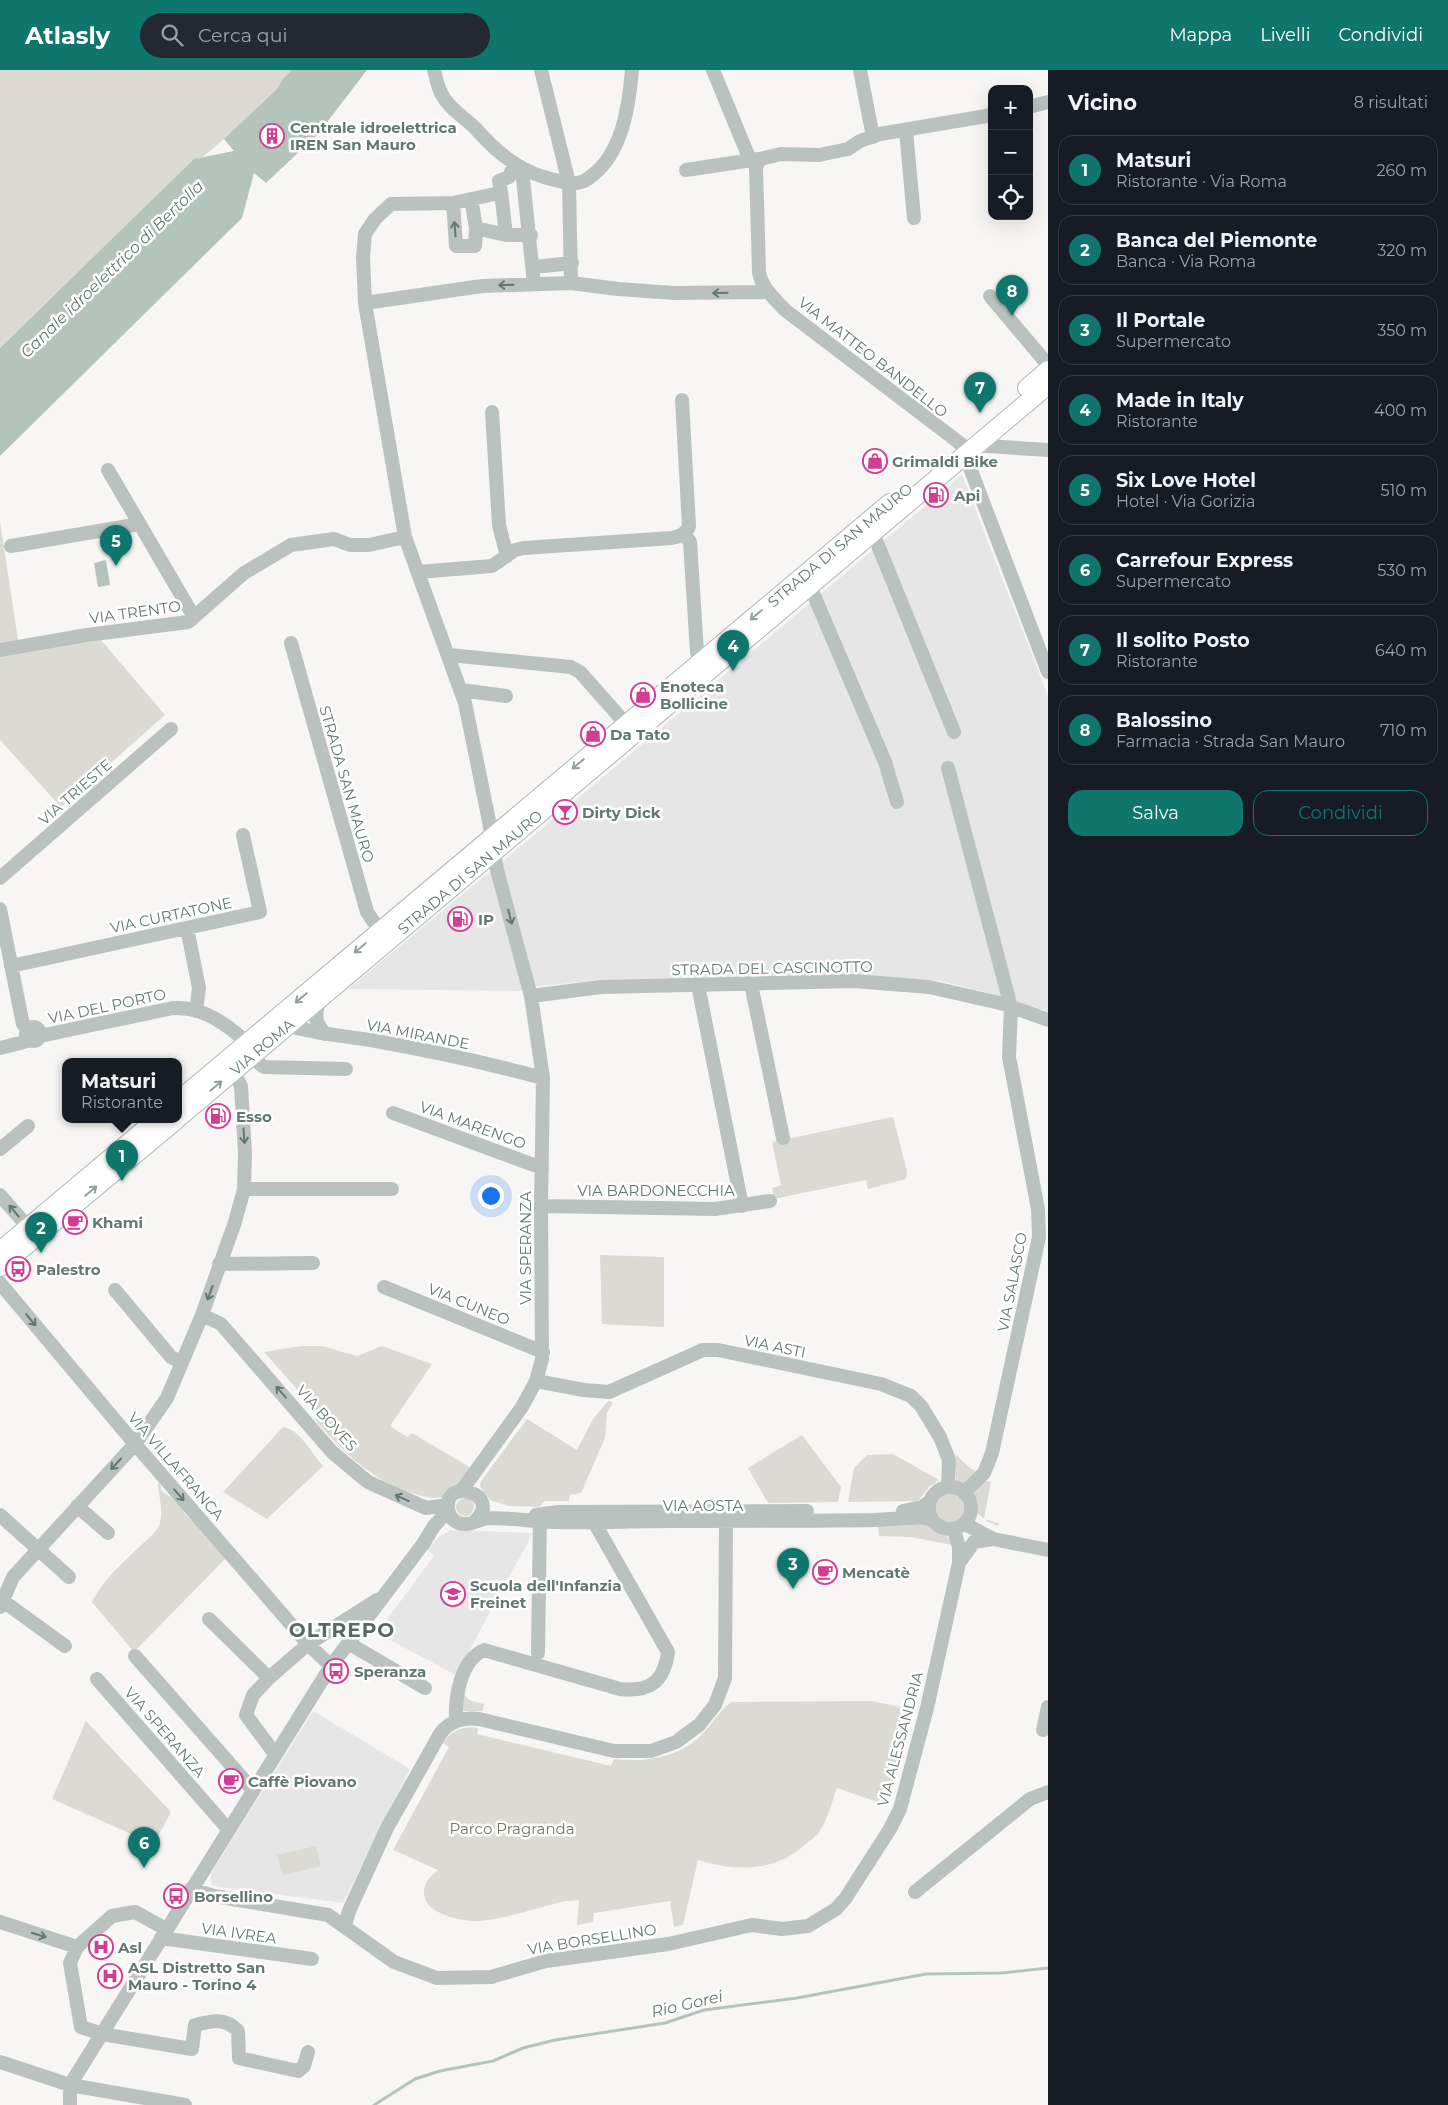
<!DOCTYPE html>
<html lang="it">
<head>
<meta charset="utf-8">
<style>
	:root { --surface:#171b24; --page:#242831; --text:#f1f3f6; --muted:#9ea1a6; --line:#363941; --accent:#0f766e }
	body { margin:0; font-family:Montserrat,sans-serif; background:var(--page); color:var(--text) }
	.controls { position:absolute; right:15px; top:15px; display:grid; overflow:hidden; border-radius:10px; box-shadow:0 5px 20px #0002 }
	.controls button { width:45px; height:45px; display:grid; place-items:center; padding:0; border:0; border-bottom:1px solid var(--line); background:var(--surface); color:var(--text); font:25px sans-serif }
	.you { position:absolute; left:490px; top:1125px; width:18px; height:18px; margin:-12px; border:4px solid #fff; border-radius:50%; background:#1a73e8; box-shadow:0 0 0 8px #1a73e833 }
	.badge { display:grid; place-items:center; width:32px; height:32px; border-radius:50%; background:var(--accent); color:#fff; font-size:16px; font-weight:700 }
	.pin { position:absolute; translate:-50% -41px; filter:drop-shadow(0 1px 2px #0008) }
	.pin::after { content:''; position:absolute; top:26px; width:18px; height:15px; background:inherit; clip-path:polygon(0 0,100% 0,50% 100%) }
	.popup { position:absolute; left:62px; top:988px; width:120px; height:65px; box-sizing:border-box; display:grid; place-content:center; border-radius:10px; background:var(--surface); filter:drop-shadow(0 1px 4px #0005); font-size:16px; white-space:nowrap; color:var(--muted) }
	.popup b { font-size:19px; color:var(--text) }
	.popup::after { content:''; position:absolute; left:50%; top:100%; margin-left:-10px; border:10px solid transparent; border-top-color:var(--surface) }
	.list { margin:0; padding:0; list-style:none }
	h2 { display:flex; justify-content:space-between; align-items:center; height:65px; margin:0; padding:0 20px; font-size:21px }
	h2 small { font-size:16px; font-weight:400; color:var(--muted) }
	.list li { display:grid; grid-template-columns:32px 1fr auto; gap:15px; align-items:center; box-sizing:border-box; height:70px; margin:0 10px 10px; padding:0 10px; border:1px solid var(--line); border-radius:15px }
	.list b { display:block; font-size:19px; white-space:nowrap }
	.list p { margin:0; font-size:16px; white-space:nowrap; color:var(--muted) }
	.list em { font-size:16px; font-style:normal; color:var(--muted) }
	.actions { display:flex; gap:10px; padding:15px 20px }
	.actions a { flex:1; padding:11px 0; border:1px solid var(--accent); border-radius:15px; text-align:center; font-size:18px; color:var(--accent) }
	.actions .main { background:var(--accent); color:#fff }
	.icon { flex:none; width:28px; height:28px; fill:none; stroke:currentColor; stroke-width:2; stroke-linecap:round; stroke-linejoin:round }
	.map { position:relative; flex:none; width:1048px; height:2035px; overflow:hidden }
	header { display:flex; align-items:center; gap:30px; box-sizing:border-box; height:70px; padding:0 25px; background:var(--accent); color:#fff }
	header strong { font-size:24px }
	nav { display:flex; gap:28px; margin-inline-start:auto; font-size:18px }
	.search { width:350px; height:45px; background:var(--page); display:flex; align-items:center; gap:12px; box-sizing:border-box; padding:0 18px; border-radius:28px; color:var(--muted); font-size:19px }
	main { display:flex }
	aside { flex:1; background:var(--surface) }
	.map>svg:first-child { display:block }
	.built { fill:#e5e6e5 }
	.green { fill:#dcdad5 }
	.water { fill:#b5c4bb }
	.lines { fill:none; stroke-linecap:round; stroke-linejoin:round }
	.stream { stroke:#b5c4bb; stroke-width:3 }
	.major-casing { stroke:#adb6b2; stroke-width:20 }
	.minor { stroke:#bac2bf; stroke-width:14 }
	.major { stroke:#fff; stroke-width:18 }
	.oneway { stroke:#617870 }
	.oneway2 { stroke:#90a09b }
	.labels { text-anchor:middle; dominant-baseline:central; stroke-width:5; stroke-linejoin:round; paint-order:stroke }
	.poi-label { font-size:15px; font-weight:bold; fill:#617870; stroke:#fff; text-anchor:start }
	.street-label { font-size:15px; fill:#617870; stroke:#fff }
	.park-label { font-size:15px; fill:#767564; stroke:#fff }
	.water-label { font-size:16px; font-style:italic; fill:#60786b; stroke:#fff }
	.district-label { font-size:20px; font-weight:bold; letter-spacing:1px; fill:#576962; stroke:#fff }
</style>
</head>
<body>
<header>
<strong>Atlasly</strong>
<div class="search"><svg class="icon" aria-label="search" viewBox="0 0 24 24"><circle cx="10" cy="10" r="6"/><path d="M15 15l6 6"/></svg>Cerca qui</div>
<nav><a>Mappa</a><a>Livelli</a><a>Condividi</a></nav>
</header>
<main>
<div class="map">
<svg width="1048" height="2035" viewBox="0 0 1048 2035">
	<rect width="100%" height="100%" fill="#f7f6f5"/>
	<path class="built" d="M962,405L1048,626V942L1000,926L941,911L920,909L600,910L530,917L501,793Z
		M492,800L528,921L348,919Z
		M451,1460L533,1463L456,1605L377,1563L434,1486L427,1479L441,1465Z
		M313,1641L410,1699L343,1833L213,1816L211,1814V1803Z"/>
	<path class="green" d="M0,0H300L224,69L160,123L0,278Z
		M0,451L19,577L0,580Z
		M101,570L165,645L61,737L0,670V587Z
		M893,1047L907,1101L906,1109L868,1119L866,1110L774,1129L772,1118L781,1115L772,1072Z
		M600,1185L664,1187V1257L602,1254Z
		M301,1276H322L357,1286L382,1276L432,1294L390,1356L407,1367L412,1363L471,1398C465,1410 458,1421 446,1426C438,1430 427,1427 419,1425C376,1414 344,1383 315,1350L321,1346L264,1282Z
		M608,1331L613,1332L607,1343L605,1368L581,1423L570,1425L569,1431H545L539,1437L509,1436L490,1430L480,1416L481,1411L527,1349L577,1380L593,1349Z
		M283,1357C301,1360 311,1383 323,1396L267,1449L223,1422Z
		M802,1365L841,1417L838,1432L768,1433L748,1398Z
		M893,1384L939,1410L929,1417L918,1431L848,1432L854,1398L867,1385Z
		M956,1385L970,1398L978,1403L965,1414L961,1415L956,1410Z
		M985,1410L991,1412L984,1449L999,1453L998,1456L988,1452L977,1443L974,1423Z
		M160,1412L161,1420L181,1435L184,1443L208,1466L225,1489L134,1582L92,1532C103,1509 123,1493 140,1476C147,1470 158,1462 160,1453C163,1440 159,1426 158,1414Z
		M936 1438a14 14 0 1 1 28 0a14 14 0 1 1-28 0Z
		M456 1437a9 9 0 1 1 18 0a9 9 0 1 1-18 0Z
		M926,1451C934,1460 949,1463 952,1475L911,1467L879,1466L878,1453Z
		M462,1620C466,1631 473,1632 484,1634L482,1641H462Z
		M872,1631L900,1637L901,1648L908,1650L886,1735L837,1718C832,1732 828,1748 820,1761C817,1766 811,1770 806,1774C775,1802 736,1802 698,1790L683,1855L674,1857L670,1831L594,1843L593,1852L577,1855L579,1830L565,1831C541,1837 499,1851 475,1851C461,1851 430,1844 425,1829C421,1815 429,1808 438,1800L393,1780L449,1677L443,1673C450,1661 464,1655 478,1658L477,1664L611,1696L614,1689C647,1693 683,1687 706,1660C714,1651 721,1638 732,1632Z
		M86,1651L171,1742L154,1774L52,1729Z
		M316,1776L321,1796L282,1805L277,1785Z"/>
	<path class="water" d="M292,0H367L318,64L266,113L254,103L242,148L0,386V278L194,89L234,81L224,69L277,19L283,9Z
		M106,490L110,515L98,517L94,493Z"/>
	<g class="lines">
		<path class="stream" d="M374,2035L415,2009L440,2001L493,1991L523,1978L555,1970L665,1953L704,1940L797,1928L926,1904L1001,1903L1048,1898"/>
		<defs>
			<path id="major" d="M1027,318L1048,300
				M178,1031L890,433
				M178,1048L1048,315
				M0,1181L156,1050
				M0,1197L176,1050"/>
		</defs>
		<use href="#major" class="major-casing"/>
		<path class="minor" d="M434,0C436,8 438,18 442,25C450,40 466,48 477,60C499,85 522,103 555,110C564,112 573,115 581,112C586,111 590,107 594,104C623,80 629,35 632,0
			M541,0L569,113L571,213
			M713,0L750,90
			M860,0L873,67
			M1029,37L1048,32
			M906,61L914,148
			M522,99L534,214
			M686,100L759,89
			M501,122L506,165
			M453,133L456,176H475L476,158L471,129
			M476,158L506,165H531
			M534,197L572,193
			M990,226L1048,295
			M365,233L482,216L571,213L618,219L674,223L769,222
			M492,342L499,455L507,486
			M961,374L785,240C775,229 761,217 759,202L756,97L760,89L781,84L819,85L848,79L860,71L880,64L992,45
			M972,375L1048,380
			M962,377L1048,602
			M684,463L690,472L697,582L700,592L707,599
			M873,463L954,662
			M11,476L140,454
			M418,502L492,496L515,480L524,478L672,468C680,466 686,464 689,456L682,330
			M810,516L885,692L897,732
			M194,547L244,503L291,475L334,469L350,475H369L405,467
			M291,573L367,842L380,861
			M0,580L87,565L188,552L194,547L108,400
			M449,585L571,597L580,602L626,654
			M461,620L506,626
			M948,698L1011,937L1009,987L1038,1139L1039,1167L992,1383L984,1403L964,1423
			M0,808L171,659
			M0,839L21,945L23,954L28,959
			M187,858L199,918L196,941
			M11,896L260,842L243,765
			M751,914L783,1068
			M698,915L742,1136
			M531,926L601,917L854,911L929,917L1004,934L1048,950
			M319,930C315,947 314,951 325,964
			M280,953C311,963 338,965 370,970C428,980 487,993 543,1008
			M26 964a7 7 0 1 1 14 0a7 7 0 1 1-14 0Z
			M40,966L173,938C205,936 233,958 254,980
			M0,978L24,972L27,969
			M251,987L264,997L346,999
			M393,1043L542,1098
			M0,1079L28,1056
			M244,1119H392
			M0,1125L28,1157
			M541,1136L715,1139L770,1131
			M219,1194L313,1193
			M0,1213L135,1374L308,1574L331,1596
			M384,1217L543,1282
			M115,1220L171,1287L181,1292
			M202,1245L221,1254L332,1382L368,1412L426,1438L448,1435
			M536,1311L584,1320L609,1322L703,1280H718L881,1314L911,1326L921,1336L940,1367L949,1390L948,1417
			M929 1438a21 21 0 1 1 42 0a21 21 0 1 1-42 0Z
			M462,1420L522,1337L536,1311L542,1289L541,1136L543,1008L531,926L497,800L489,751L465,633L405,467L365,233L363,187L365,164L375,149L391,134L453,133L499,123L501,122L499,111L509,107L514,95
			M77,1436L108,1463
			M903,1441L922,1437L930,1431
			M0,1445L69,1507
			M536,1445L558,1442L807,1441
			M475,1451C504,1424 443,1406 448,1439C449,1446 453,1451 459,1453C469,1457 479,1449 489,1448C510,1448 532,1451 553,1452C592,1453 631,1451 671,1451C739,1451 807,1451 875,1450L923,1447L931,1450
			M965,1454L993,1469L1048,1480
			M959,1493L974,1472L993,1469
			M3,1531L65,1576
			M0,1537L13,1507L135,1374L167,1328L202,1245L235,1152L244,1119L245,1083L241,1016L233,1001
			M209,1549L269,1608
			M348,1573L425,1618
			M538,1583L540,1445
			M135,1586L253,1720
			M97,1609L228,1759
			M456,1651C455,1627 460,1591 484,1580L620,1619C650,1622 664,1612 668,1582L594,1452
			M1043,1660L1048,1637
			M275,1684L246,1645L253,1625L269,1608L308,1574L377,1530
			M191,1819L214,1826L328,1845L394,1892L437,1908L491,1907L546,1891L668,1874L752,1855L782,1859L808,1856L836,1839L845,1829L890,1759L900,1739L927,1638L959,1493V1477L954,1460
			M915,1822L1030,1729L1048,1722
			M0,1852L77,1877
			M345,1855L349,1841L387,1758L440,1664C449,1651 464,1647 479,1649L614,1681H651L676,1672L699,1655L715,1635L725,1608L726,1451
			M166,1859L135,1842L112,1846L77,1877L70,1893L81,1957L102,1964L192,1979L195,1955C211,1951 225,1947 238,1961L239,1988L298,2001L304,1996L308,1982
			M161,1868L312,1889
			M0,1992L70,2015L185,2035
			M70,2035V2015L331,1596L423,1474L434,1456L448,1441"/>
		<use href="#major" class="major"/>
	</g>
	<defs><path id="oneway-shaft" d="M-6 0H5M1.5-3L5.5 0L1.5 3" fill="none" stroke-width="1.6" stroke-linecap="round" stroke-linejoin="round" transform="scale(1.25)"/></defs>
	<g class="oneway">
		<use href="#oneway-shaft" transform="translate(455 159) rotate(-94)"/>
		<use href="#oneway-shaft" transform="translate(506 215) rotate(178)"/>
		<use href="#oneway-shaft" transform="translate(720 223) rotate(179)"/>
		<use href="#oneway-shaft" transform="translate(510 847) rotate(75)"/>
		<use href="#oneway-shaft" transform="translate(244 1066) rotate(86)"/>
		<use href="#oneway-shaft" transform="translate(14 1141) rotate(-130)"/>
		<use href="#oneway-shaft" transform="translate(210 1223) rotate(110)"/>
		<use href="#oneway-shaft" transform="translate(31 1250) rotate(50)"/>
		<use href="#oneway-shaft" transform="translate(281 1322) rotate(-131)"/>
		<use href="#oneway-shaft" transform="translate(116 1394) rotate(133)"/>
		<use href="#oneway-shaft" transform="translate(179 1425) rotate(49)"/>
		<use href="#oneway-shaft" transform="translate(402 1428) rotate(-156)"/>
		<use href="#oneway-shaft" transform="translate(39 1865) rotate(18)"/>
	</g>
	<g class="oneway2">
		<use href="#oneway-shaft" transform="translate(756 545) rotate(140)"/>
		<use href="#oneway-shaft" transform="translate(578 694) rotate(140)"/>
		<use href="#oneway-shaft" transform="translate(360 878) rotate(140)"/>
		<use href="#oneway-shaft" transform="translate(301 928) rotate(140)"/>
		<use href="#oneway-shaft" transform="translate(216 1016) rotate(-40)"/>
		<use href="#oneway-shaft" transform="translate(91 1121) rotate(-40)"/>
	</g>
	<defs>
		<symbol id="building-ring" viewBox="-11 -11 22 22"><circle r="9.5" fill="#fff" stroke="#d03d92" stroke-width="1.5"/><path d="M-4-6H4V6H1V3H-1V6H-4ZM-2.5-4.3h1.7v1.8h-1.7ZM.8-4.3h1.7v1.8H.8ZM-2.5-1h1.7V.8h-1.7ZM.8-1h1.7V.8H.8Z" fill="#d03d92"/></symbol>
		<symbol id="shop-ring" viewBox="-11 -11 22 22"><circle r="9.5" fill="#fff" stroke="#d03d92" stroke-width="1.5"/><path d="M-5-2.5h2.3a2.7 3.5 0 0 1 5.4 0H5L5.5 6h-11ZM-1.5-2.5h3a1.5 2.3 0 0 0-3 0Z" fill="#d03d92"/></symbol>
		<symbol id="fuel-ring" viewBox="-11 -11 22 22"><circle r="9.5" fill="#fff" stroke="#d03d92" stroke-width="1.5"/><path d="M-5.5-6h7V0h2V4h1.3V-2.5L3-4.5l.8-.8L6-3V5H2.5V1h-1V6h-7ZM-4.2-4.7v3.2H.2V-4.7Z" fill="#d03d92"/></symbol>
		<symbol id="bar-ring" viewBox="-11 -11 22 22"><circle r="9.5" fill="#fff" stroke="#d03d92" stroke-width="1.5"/><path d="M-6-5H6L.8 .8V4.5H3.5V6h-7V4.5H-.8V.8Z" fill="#d03d92"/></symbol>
		<symbol id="cafe-ring" viewBox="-11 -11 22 22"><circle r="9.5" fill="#fff" stroke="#d03d92" stroke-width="1.5"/><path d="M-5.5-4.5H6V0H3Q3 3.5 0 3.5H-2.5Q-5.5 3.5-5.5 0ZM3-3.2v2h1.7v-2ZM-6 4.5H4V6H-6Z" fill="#d03d92"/></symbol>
		<symbol id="bus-ring" viewBox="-11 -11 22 22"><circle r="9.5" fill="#fff" stroke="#d03d92" stroke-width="1.5"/><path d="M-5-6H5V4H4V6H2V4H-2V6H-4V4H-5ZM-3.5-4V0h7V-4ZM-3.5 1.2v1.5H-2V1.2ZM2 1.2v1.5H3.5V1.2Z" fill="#d03d92"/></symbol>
		<symbol id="school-ring" viewBox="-11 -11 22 22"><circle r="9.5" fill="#fff" stroke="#d03d92" stroke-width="1.5"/><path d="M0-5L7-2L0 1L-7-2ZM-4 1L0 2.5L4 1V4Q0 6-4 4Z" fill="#d03d92"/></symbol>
		<symbol id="hospital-ring" viewBox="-11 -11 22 22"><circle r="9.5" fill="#fff" stroke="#d03d92" stroke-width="1.5"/><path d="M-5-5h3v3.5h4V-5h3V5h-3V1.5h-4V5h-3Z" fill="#d03d92"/></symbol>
	</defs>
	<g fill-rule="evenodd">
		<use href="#building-ring" x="258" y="52" width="28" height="28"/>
		<use href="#shop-ring" x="861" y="377" width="28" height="28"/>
		<use href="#fuel-ring" x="922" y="411" width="28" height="28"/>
		<use href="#shop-ring" x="629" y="611" width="28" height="28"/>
		<use href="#shop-ring" x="579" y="650" width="28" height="28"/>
		<use href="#bar-ring" x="551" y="728" width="28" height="28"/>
		<use href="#fuel-ring" x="446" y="835" width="28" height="28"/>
		<use href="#fuel-ring" x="204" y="1032" width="28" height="28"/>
		<use href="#cafe-ring" x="61" y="1138" width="28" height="28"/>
		<use href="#bus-ring" x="4" y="1185" width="28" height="28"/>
		<use href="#cafe-ring" x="811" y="1488" width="28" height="28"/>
		<use href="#school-ring" x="439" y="1510" width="28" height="28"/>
		<use href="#bus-ring" x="322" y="1587" width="28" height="28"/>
		<use href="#cafe-ring" x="217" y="1697" width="28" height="28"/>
		<use href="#bus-ring" x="162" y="1812" width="28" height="28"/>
		<use href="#hospital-ring" x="87" y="1863" width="28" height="28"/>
		<use href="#hospital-ring" x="96" y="1892" width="28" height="28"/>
	</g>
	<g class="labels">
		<g class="poi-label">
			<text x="290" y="57">Centrale idroelettrica<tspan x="290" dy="17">IREN San Mauro</tspan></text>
			<text x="892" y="391">Grimaldi Bike</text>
			<text x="954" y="425">Api</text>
			<text x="660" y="616">Enoteca<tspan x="660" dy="17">Bollicine</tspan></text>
			<text x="610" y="664">Da Tato</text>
			<text x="582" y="742">Dirty Dick</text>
			<text x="478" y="849">IP</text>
			<text x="236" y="1046">Esso</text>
			<text x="92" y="1152">Khami</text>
			<text x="36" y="1199">Palestro</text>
			<text x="842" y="1502">Mencatè</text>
			<text x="470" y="1515">Scuola dell'Infanzia<tspan x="470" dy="17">Freinet</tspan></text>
			<text x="354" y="1601">Speranza</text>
			<text x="248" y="1711">Caffè Piovano</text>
			<text x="194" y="1826">Borsellino</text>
			<text x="118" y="1877">Asl</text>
			<text x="128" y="1897">ASL Distretto San<tspan x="128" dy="17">Mauro - Torino 4</tspan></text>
		</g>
		<g class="street-label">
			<text transform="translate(873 287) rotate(38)">VIA MATTEO BANDELLO</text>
			<text transform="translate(840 475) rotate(-40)">STRADA DI SAN MAURO</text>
			<text transform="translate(135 542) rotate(-8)">VIA TRENTO</text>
			<text transform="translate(347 714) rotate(74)">STRADA SAN MAURO</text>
			<text transform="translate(75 722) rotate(-41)">VIA TRIESTE</text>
			<text transform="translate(470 802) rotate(-40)">STRADA DI SAN MAURO</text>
			<text transform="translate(171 845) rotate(-12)">VIA CURTATONE</text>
			<text transform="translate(772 898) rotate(-1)">STRADA DEL CASCINOTTO</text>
			<text transform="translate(107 936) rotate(-12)">VIA DEL PORTO</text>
			<text transform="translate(418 964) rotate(11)">VIA MIRANDE</text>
			<text transform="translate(262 977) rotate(-40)">VIA ROMA</text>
			<text transform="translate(473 1055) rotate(20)">VIA MARENGO</text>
			<text x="656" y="1120">VIA BARDONECCHIA</text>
			<text transform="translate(525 1178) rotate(-90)">VIA SPERANZA</text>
			<text transform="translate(1012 1212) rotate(-79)">VIA SALASCO</text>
			<text transform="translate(469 1234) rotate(22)">VIA CUNEO</text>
			<text transform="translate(775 1276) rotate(12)">VIA ASTI</text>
			<text transform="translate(327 1348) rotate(48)">VIA BOVES</text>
			<text transform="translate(176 1396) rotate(49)">VIA VILLAFRANCA</text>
			<text x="703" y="1435">VIA AOSTA</text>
			<text transform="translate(165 1662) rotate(49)">VIA SPERANZA</text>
			<text transform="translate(900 1669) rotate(-75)">VIA ALESSANDRIA</text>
			<text transform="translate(239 1863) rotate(8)">VIA IVREA</text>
			<text transform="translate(592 1869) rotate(-9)">VIA BORSELLINO</text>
		</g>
		<g class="park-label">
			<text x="512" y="1758">Parco Pragranda</text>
		</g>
		<g class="water-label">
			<text transform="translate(112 199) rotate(-44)">Canale idroelettrico di Bertolla</text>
			<text transform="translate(687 1934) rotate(-13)">Rio Gorei</text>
		</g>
		<g class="district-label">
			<text x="342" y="1560">OLTREPO</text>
		</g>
	</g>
</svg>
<div class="controls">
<button>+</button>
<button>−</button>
<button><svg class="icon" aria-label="locate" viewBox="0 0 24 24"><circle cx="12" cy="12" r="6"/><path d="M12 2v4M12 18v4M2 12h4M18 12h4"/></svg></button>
</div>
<div class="you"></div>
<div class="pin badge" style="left:122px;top:1111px">1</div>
<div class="popup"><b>Matsuri</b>Ristorante</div>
<div class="pin badge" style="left:41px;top:1183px">2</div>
<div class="pin badge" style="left:793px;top:1519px">3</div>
<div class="pin badge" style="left:733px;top:601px">4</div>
<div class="pin badge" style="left:116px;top:496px">5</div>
<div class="pin badge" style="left:144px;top:1798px">6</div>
<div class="pin badge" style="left:980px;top:343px">7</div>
<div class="pin badge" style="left:1012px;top:246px">8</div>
</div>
<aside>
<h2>Vicino<small>8 risultati</small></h2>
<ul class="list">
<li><span class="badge">1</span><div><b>Matsuri</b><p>Ristorante · Via Roma</p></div><em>260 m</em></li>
<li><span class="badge">2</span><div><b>Banca del Piemonte</b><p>Banca · Via Roma</p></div><em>320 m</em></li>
<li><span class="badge">3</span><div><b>Il Portale</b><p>Supermercato</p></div><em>350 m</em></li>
<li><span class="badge">4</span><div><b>Made in Italy</b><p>Ristorante</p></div><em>400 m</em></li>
<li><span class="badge">5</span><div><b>Six Love Hotel</b><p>Hotel · Via Gorizia</p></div><em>510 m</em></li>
<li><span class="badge">6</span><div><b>Carrefour Express</b><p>Supermercato</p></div><em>530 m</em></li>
<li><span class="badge">7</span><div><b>Il solito Posto</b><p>Ristorante</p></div><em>640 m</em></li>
<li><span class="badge">8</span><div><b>Balossino</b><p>Farmacia · Strada San Mauro</p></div><em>710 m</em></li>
</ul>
<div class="actions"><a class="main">Salva</a><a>Condividi</a></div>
</aside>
</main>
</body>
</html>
